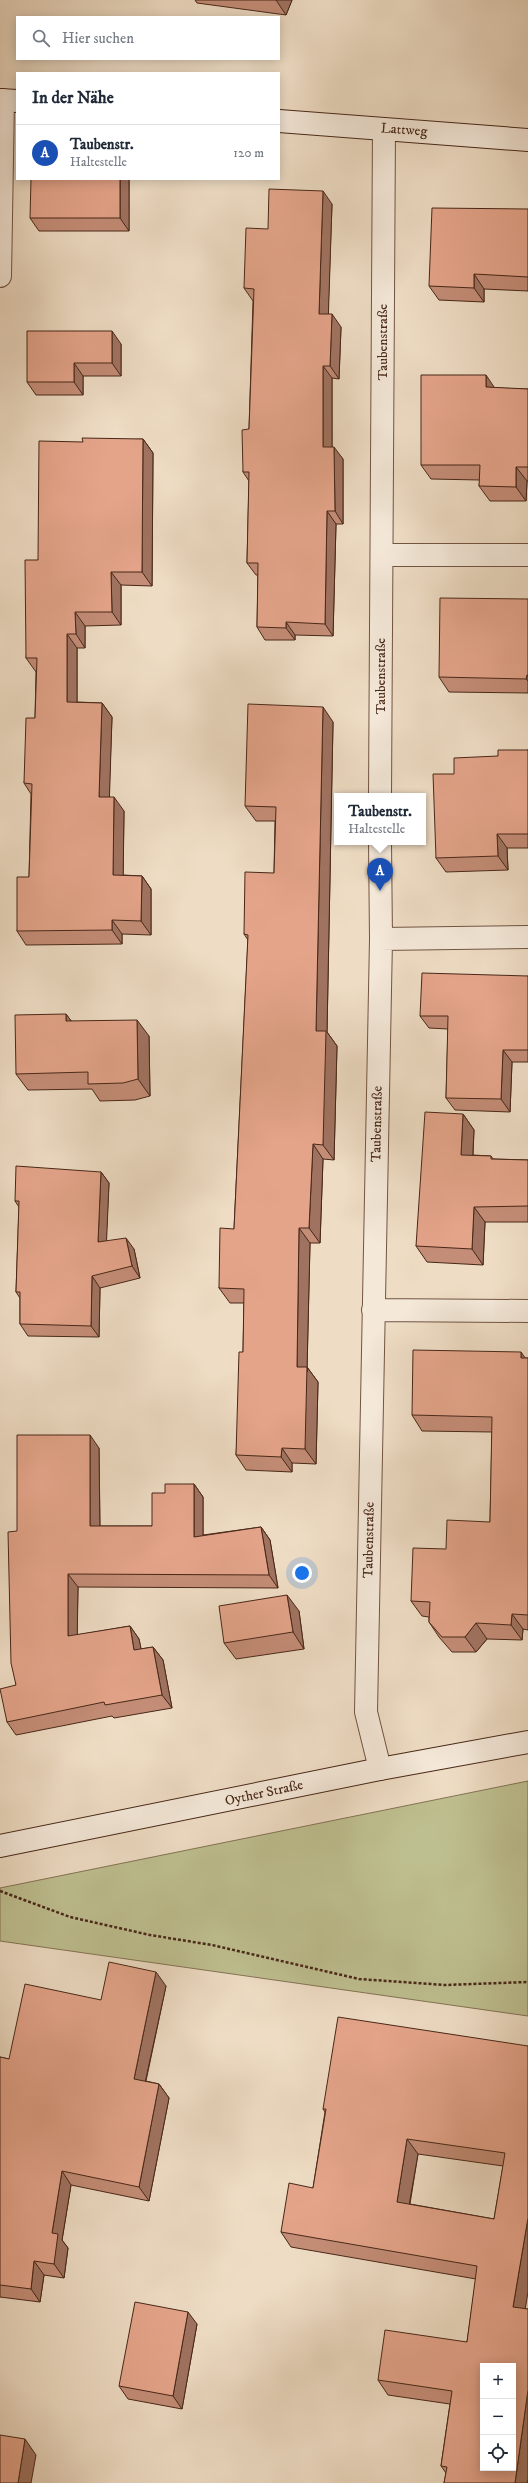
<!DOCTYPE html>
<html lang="de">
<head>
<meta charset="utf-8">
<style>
	:root { --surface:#fff; --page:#f2f2f3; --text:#1f2937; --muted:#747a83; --line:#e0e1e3; --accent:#ea580c }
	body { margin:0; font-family:"IM FELL DW Pica",serif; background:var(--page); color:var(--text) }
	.controls { position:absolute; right:12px; bottom:12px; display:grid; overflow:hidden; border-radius:0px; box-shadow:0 2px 10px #0003 }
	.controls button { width:36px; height:36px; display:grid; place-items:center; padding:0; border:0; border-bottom:1px solid var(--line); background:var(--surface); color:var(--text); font:20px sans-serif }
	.you { position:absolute; left:302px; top:1573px; width:14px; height:14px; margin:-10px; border:3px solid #fff; border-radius:50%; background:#1a73e8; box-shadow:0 0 0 6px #1a73e833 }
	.badge { display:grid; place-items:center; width:26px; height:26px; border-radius:50%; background:var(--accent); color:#fff; font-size:13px; font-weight:700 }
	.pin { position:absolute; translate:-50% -33px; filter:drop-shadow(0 1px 2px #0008) }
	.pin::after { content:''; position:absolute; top:21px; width:14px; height:12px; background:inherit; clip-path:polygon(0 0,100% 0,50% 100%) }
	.popup { position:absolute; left:334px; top:793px; width:92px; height:52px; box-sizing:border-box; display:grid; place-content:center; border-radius:0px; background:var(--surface); filter:drop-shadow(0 1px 3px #0005); font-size:13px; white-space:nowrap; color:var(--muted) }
	.popup b { font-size:15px; color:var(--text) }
	.popup::after { content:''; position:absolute; left:50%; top:100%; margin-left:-8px; border:8px solid transparent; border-top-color:var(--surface) }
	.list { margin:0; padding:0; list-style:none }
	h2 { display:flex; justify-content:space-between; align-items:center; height:52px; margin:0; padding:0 16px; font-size:17px }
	h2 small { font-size:13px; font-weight:400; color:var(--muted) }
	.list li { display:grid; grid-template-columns:26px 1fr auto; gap:12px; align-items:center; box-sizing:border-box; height:56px; padding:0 16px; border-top:1px solid var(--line) }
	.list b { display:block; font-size:15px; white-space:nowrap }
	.list p { margin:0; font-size:13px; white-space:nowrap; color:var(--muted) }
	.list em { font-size:13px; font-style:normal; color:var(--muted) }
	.icon { flex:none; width:22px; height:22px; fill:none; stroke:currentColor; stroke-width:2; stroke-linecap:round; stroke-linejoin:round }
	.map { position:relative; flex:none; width:528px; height:2483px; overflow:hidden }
	.search { position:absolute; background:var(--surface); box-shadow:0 2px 10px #0003; left:16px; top:16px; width:264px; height:44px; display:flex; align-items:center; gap:10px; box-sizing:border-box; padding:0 14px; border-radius:0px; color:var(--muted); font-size:15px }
	.panel { position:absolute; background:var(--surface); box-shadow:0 2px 10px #0003; left:16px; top:72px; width:264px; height:108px; border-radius:0px }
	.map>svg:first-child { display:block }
	.green { fill:#bebf90; stroke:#837354 }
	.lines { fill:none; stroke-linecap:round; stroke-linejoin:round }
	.street-casing { stroke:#725443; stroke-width:24 }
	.secondary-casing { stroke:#482718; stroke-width:24 }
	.path { stroke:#482718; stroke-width:2.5; stroke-dasharray:3 2; stroke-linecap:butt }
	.street { stroke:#f4e8d9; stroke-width:22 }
	.secondary { stroke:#f4e8d9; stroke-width:22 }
	.wall { fill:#c48d77; stroke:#482718; fill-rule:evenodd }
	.shaded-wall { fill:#a07361; stroke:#482718 }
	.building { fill:#e4a48a; stroke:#482718; fill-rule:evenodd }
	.labels { text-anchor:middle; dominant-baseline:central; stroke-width:3; stroke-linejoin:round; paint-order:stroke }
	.street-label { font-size:14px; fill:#482718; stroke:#f4e8d9 }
</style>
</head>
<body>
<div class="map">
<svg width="528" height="2483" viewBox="0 0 528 2483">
	<rect width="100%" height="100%" fill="#eedcc4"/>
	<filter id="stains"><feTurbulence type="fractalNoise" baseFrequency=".005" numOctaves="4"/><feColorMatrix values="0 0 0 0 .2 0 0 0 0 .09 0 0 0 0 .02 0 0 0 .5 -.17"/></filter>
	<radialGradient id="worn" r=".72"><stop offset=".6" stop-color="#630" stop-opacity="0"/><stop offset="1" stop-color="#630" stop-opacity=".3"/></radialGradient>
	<path class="green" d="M528,1781V2016L0,1941V1888Z"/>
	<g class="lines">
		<defs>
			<path id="street" d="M0,276L3,100
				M382,555H528
				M380,796L384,129
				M380,842L381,939L366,1712L380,1769
				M381,939L528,937
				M373,1310L528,1311"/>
			<path id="secondary" d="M0,100L17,101
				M279,121L528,140
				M0,1846L380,1769L528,1742"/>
		</defs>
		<use href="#street" class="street-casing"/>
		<use href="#secondary" class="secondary-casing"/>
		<path class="path" d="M0,1891L70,1917L150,1935L212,1945L359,1979L445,1985L528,1982"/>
		<use href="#street" class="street"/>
		<use href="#secondary" class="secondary"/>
	</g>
	<path class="wall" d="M195,0H292L286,15L197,3Z
		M129,179V231H39L30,218Z
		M332,204L328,314L341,327L339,379L332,378V447L343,459V524H336L333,636L295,635V640H265L257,627L258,575H256L247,563L249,481L243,472L249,429L253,301L244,288L268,229Z
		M528,209V291L484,289V302L439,300L429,286Z
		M121,344V376H83V395H36L27,382Z
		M495,388L528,389V481H527L526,501H490L479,486L480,480L431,479L421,465Z
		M143,439L153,453L152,586L121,585V625L85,626V648H77V702L102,703L112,717L109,797L124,811L123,875L142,876L151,889V935L122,934V944L26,945L17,931L29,877L31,794L24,783L35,718L36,672L26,658L38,560L83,442Z
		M528,599V693L449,692L439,677Z
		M333,722L327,1032L337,1046L334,1160L323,1159L320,1243H310L307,1367L318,1382L316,1464L292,1463V1472L246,1470L236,1455L243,1352L244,1303H230L219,1288L234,1229L235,1208L248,940L244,934L274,873L275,821H256L245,806Z
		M528,750V848H507L508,870L446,872L436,858L454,774L498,756Z
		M528,976V1062H512L510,1112L455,1110L446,1098L448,1029L429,1028L420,1016Z
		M66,1014L71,1021L149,1036L150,1096L135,1100L100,1101L92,1089L28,1090L16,1074Z
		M463,1114L474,1130L473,1155L491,1156L493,1159L528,1160V1222H485L483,1265L427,1262L416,1246Z
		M101,1172L109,1183L106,1241L134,1249L140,1278L100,1288L99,1337L28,1336L20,1324V1298L16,1292L19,1207L15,1201Z
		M525,1358H528V1630L523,1629L522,1640L487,1639L476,1652H452L439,1637L429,1622V1617L422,1616L411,1601L446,1549L490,1522L492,1432L422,1431L412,1415Z
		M99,1448L100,1526H152L165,1493L194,1484L203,1497V1535L261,1527L270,1540L278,1588L78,1587L77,1635L130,1626L139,1639L141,1649L153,1647L163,1660L172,1708L114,1718L112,1716L16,1735L7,1722L16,1685L17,1531Z
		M299,1611L304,1649L236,1659L224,1643Z
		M166,1986L146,2081L159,2084L169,2098L149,2201L71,2185L62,2240L68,2248L64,2278L44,2275L40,2302L0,2297V2057L9,2059L101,2000Z
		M528,2046L525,2309H528V2479L527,2483H444L446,2473L441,2466L450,2404L388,2395L378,2380L467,2342L476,2279L291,2247L281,2232L313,2188L325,2112L323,2109ZM418,2154L503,2166L494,2219L410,2204Z
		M197,2324L182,2409L128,2399L119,2386Z"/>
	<path class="shaded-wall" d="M276,0H292L286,15Z
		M120,179H129V231L120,218Z
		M323,191L332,204L328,326L319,314Z
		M474,274L484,289V302L474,288Z
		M332,314L341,327L339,379L330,366Z
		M112,331L121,344V376L112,363Z
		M74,363L83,376V395L74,382Z
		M323,366L332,378V459L323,447Z
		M486,375L496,390L486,387Z
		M143,439L153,453L152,586L142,572Z
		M334,447L343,459V524L335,511Z
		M516,467L527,481L526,501L516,487Z
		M327,511L336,524L333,636L325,624Z
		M111,572L121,585V625L112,612Z
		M75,612L85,626V648L76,634Z
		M286,622L295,635V640L286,628Z
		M67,634L77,648V715L67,702Z
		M527,675L528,677V681L526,679Z
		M102,703L112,717L109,811L99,797Z
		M323,707L333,722L327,1032L337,1046L334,1160L323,1145L316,1031Z
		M114,797L124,811L123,888L113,875Z
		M497,834L507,848L508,870L498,856Z
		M142,876L151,889V935L141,921Z
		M112,920L122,934V944L112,930Z
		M66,1014L78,1030L66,1021Z
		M137,1020L149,1036L150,1096L138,1079Z
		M503,1050L512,1062L510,1112L501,1099Z
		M463,1114L474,1130L472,1170L461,1155Z
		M313,1144L323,1159L320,1243L309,1228Z
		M101,1172L109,1183L106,1254L98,1242Z
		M474,1207L485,1222L483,1265L472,1249Z
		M299,1228L310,1243L307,1372V1367L318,1382L316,1464L305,1449L297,1367Z
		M126,1238L134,1249L140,1278L132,1266Z
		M92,1276L100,1288L99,1337L91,1326Z
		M521,1352L528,1362L521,1358Z
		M90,1435L99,1448L100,1539L90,1526Z
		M282,1448L292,1463V1472L281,1457Z
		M194,1484L203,1497V1550L194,1537Z
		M261,1527L270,1540L278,1588L269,1575Z
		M68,1574L78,1587L77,1650L68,1636Z
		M287,1595L299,1611L304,1649L293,1632Z
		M512,1614L523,1629L522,1640L511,1625Z
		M476,1623L487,1639L476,1652L465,1637Z
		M130,1626L139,1639L144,1663L134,1650Z
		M153,1647L163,1660L172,1708L162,1695Z
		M156,1972L166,1986L143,2092L134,2079Z
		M159,2084L169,2098L149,2201L139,2187Z
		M407,2139L418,2154L407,2217L397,2202Z
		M62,2171L71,2185L62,2240L68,2248L64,2278L54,2264L52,2233Z
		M528,2218V2292L523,2322L513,2307Z
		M34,2261L44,2275L40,2302L31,2289Z
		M188,2312L197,2324L182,2409L173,2396Z
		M528,2390V2479L527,2483H515Z
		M25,2439L36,2455L31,2483H18Z"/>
	<path class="building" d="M31,179H120V218H30Z
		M269,189L323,191L319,314H332L330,366H323V447H334L335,511H327L325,624L286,622V628L257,627L258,563H247L249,472H243L242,430L249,429L254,289L244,288L246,228L268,229Z
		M432,208L528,209V277L474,274V288L429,286Z
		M27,331H112V363H74V382H27Z
		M421,375H486V387L528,389V467H516V487L479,486L480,465H421Z
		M82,438L143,439L142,572H111L112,612H75L76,634H67V702L102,703L99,797H114L113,875L142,876L141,921L112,920V930L17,931V877H29L32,784L24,783L26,718H35L37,658H26L25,560H38L39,441L83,442Z
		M440,598L528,599V675H527L526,679L439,677Z
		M248,704L323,707L316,1031H326L323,1145L313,1144L309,1228H299L297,1367H307L305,1449L282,1448L281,1457L236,1455L239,1352H243L244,1289L219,1288L220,1228L234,1229L248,935L244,934L245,872L274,873L276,807L245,806Z
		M498,750H528V834H497L498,856L436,858L433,774H454V758L498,756Z
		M422,973L528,976V1050H503L501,1099L446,1098L448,1016H420Z
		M66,1014V1021L137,1020L138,1079L123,1083L88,1084V1072L16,1074L15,1015Z
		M425,1112L463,1114L461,1155L491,1156V1159L528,1160V1206L474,1207L472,1249L416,1246Z
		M16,1166L101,1172L98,1242L126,1238L132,1266L92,1276L91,1326L20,1324V1292H16L19,1201H15Z
		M413,1350L521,1352V1358H528V1615L512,1614L511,1625L476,1623L465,1637H442L429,1622L430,1602L411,1601L413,1548L446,1549L447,1520L490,1522L492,1417L412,1415Z
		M17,1435H90V1526H152V1493H165V1484H194V1537L261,1527L269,1575L68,1574V1636L130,1626L134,1650L153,1647L162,1695L105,1705L104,1702L7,1722L0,1689L16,1685L11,1663L8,1532L17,1531Z
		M287,1595L293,1632L224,1643L219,1606Z
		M109,1962L156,1972L134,2079L159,2084L139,2187L62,2171L52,2233L58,2234L54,2264L34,2261L31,2289L0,2285V2057L9,2059L25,1984L101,2000Z
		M338,2017L528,2046V2218L513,2307L528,2309V2390L515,2483H444L447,2467L441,2466L452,2391L378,2380L385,2330L467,2342L477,2266L281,2232L289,2183L313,2188L326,2109H323ZM407,2139L505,2153L494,2219L397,2202ZM483,2366H513V2468H483Z
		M135,2302L188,2312L173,2396L119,2386Z
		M0,2435L25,2439L18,2483H0Z"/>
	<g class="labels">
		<g class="street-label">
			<text transform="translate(404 130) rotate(4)">Lattweg</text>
			<text transform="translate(383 342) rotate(-90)">Taubenstraße</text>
			<text transform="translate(381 676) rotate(-90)">Taubenstraße</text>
			<text transform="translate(377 1124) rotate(-89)">Taubenstraße</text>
			<text transform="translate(369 1540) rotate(-89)">Taubenstraße</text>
			<text transform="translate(264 1793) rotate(-12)">Oyther Straße</text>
		</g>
	</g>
	<rect width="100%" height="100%" filter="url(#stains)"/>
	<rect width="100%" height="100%" fill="url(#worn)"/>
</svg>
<div class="controls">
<button>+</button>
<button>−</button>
<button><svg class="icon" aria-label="locate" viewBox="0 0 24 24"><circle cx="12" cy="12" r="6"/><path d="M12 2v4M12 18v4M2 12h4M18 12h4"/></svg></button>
</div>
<div class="you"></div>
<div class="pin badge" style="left:380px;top:891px;background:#1a4fb4">A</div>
<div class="popup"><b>Taubenstr.</b>Haltestelle</div>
<div class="search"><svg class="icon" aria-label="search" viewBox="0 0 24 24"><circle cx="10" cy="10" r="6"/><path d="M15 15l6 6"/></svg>Hier suchen</div>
<section class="panel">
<h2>In der Nähe<small></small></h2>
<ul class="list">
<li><span class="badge" style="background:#1a4fb4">A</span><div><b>Taubenstr.</b><p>Haltestelle</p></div><em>120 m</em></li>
</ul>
</section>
</div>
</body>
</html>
